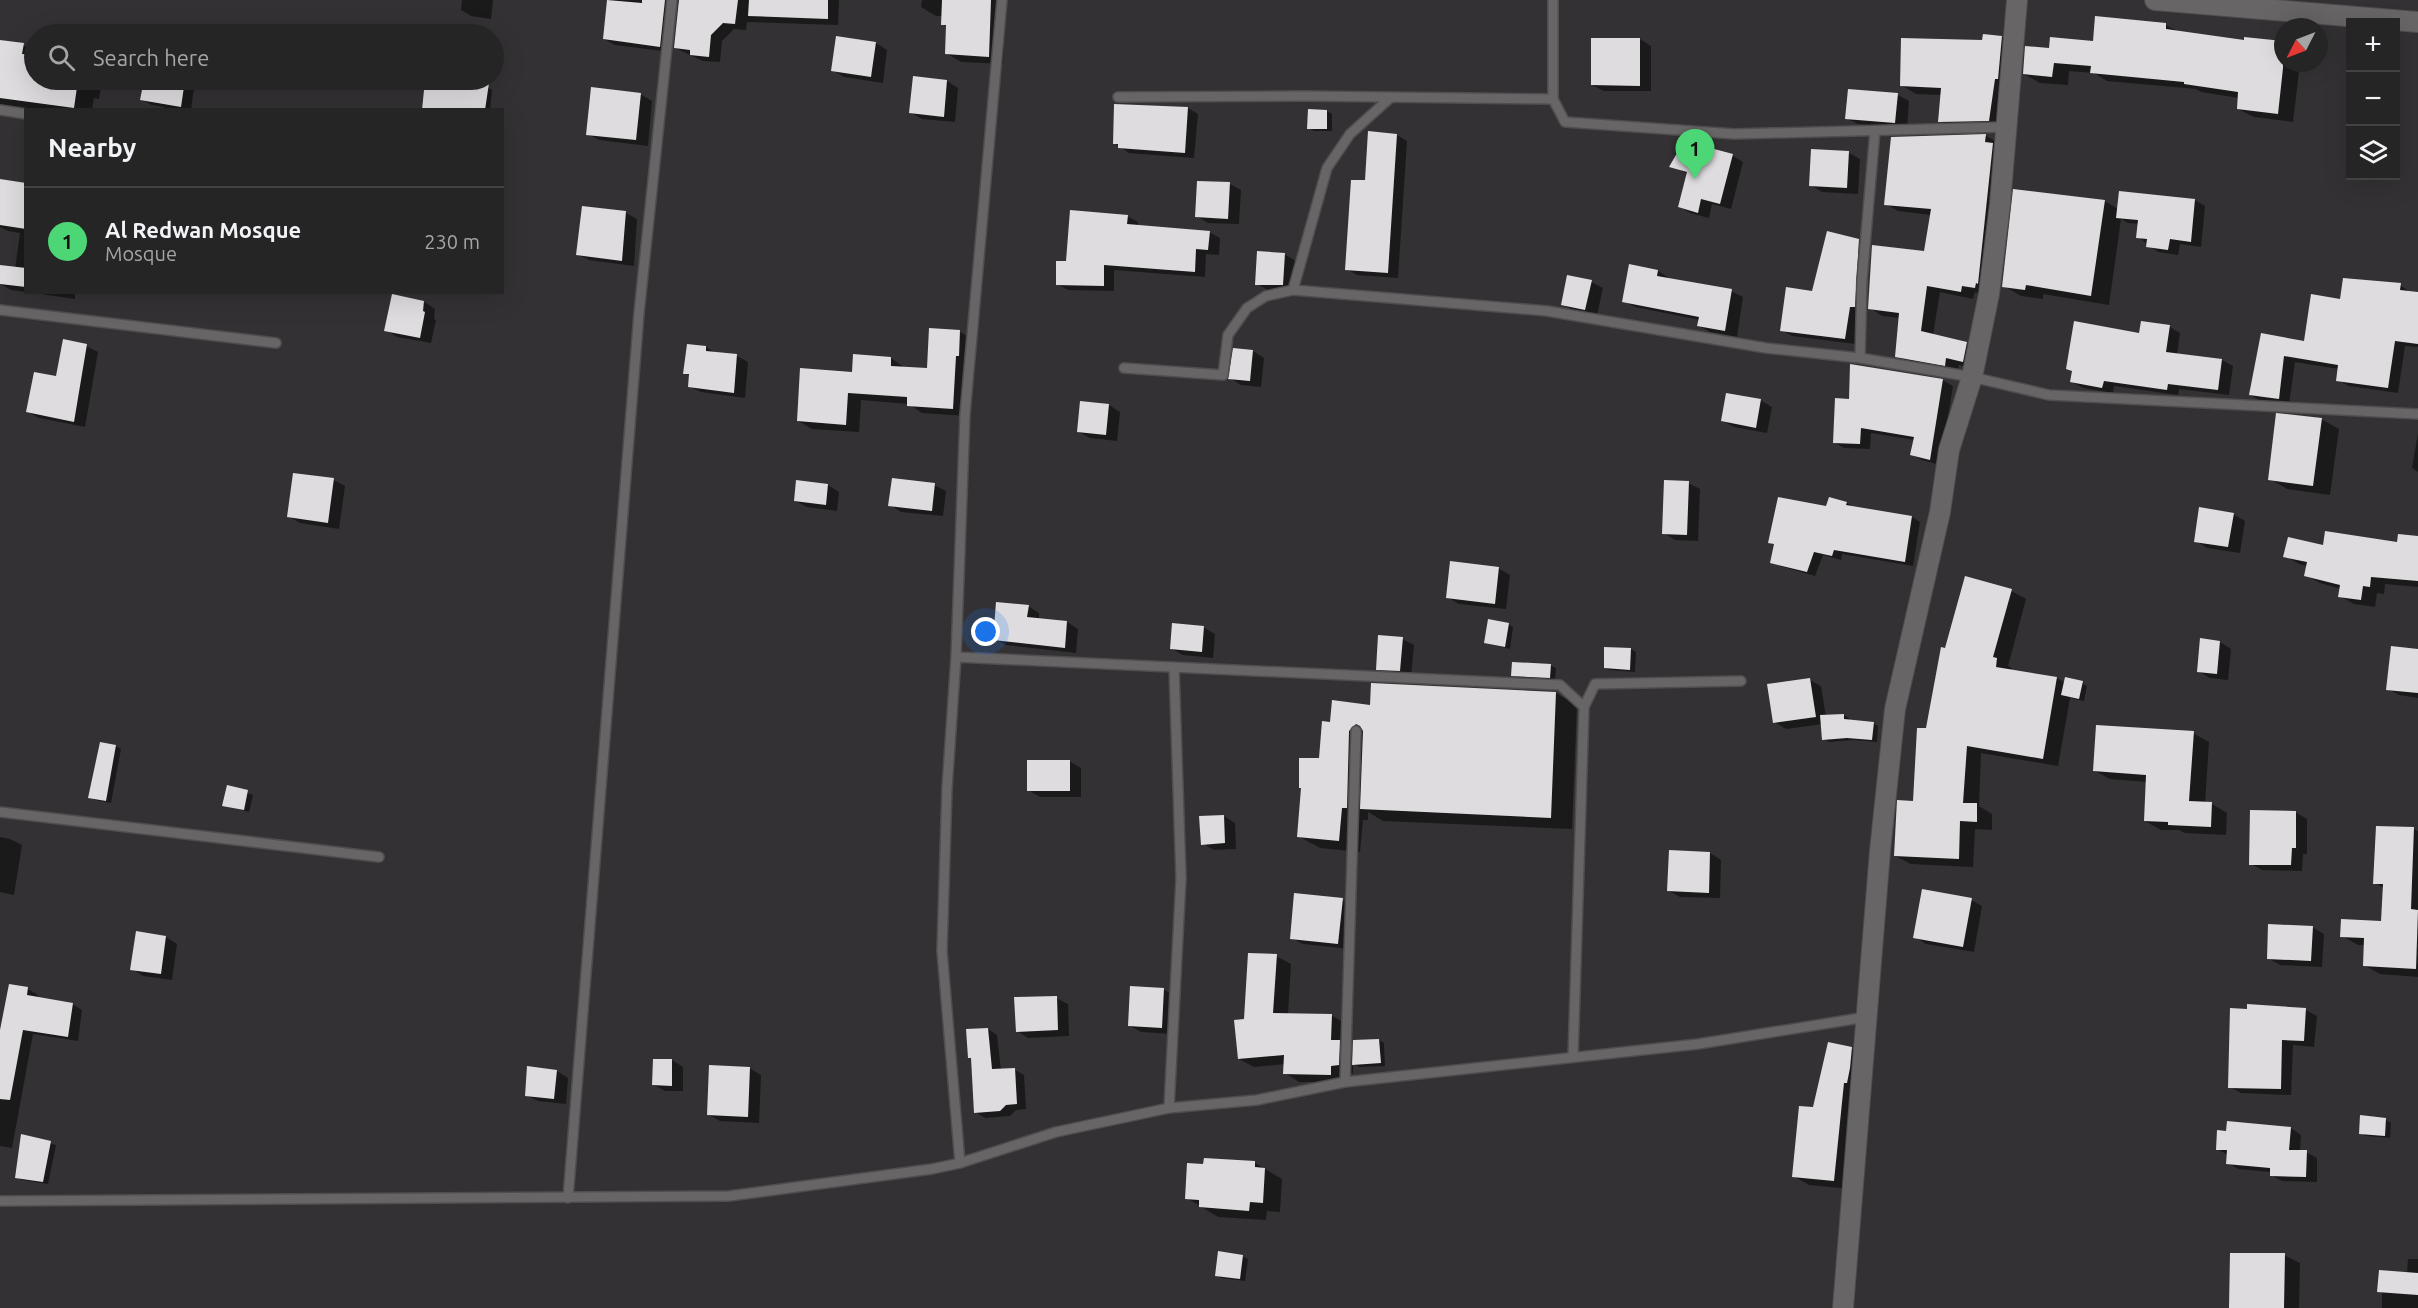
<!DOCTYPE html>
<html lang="en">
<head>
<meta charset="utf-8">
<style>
	:root { --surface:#262526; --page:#2e2d2e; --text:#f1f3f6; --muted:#a4a5a7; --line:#424243; --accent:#4cd676 }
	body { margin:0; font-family:Ubuntu,sans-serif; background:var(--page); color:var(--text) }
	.controls { position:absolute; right:18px; top:18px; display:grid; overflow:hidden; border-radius:0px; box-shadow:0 6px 24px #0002 }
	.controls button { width:54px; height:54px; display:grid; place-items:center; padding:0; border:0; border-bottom:2px solid var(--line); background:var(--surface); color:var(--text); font:30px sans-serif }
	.compass { position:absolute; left:2274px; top:18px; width:54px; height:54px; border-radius:50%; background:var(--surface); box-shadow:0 6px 24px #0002; rotate:228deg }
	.you { position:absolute; left:986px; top:632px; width:21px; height:21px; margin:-15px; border:4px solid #fff; border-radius:50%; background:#1a73e8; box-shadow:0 0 0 9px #1a73e833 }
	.badge { display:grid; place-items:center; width:39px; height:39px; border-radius:50%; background:var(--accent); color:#111; font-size:20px; font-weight:700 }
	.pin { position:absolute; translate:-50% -50px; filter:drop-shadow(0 2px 3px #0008) }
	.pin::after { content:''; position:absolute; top:32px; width:21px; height:18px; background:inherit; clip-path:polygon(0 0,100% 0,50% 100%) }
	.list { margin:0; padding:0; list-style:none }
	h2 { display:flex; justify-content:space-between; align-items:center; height:78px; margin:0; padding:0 24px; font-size:26px }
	h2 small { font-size:20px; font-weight:400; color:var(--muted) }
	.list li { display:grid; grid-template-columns:39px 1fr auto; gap:18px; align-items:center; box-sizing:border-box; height:108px; padding:0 24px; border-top:2px solid var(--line) }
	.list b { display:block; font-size:22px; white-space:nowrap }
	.list p { margin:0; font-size:20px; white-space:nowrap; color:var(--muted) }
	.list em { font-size:20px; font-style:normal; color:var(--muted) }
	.icon { flex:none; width:33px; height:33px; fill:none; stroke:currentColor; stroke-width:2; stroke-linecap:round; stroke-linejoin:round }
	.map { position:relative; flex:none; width:2418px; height:1308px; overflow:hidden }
	.search { position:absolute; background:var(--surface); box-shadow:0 6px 24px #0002; left:24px; top:24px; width:480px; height:66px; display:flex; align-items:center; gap:15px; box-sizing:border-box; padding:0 21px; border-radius:33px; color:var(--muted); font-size:22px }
	.panel { position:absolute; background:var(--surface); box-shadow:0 6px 24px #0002; left:24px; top:108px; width:480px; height:186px; border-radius:0px }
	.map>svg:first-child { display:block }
	.shadow { fill:#0007 }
	.building { fill:#dfdcdf }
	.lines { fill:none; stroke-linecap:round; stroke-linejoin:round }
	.service-casing { stroke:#4f4d4e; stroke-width:12 }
	.minor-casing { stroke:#4f4d4e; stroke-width:22 }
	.service { stroke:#686567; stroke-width:9 }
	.minor { stroke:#686567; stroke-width:20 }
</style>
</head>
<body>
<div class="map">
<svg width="2418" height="1308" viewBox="0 0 2418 1308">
	<rect width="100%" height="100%" fill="#333133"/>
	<path class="shadow" d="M462,0H493L491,19L471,16L461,10Z
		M609,0H839L838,25L747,22L746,30L734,29L722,41L720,62L703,61L675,48L680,2L676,6L671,52L615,45L604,39Z
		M922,0H1006L1003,64L961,62L946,53L948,27L942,24L943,16H936L921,7Z
		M2096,18L2166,25L2179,32L2245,41L2283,43V63H2300L2293,122L2254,117L2238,109L2239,98L2201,92L2196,89L2107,81L2094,73L2069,71L2068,85L2040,83L2024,74L2050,50L2094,43Z
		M2002,37L2016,46L2003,128L1954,130L1940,121L1942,95L1916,94L1901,85L1984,41Z
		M1640,39L1651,46V91H1604L1592,85Z
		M876,43L887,50L883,83L844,77L833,70Z
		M23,45L34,51V80H102L99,99L94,98L92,110L33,109L11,111L0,105V52Z
		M914,78L947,81L958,88L955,122L922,119L910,112Z
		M145,80H195L191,110H164V107L152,105L142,100Z
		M426,80L481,83L492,90L490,110H423Z
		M640,94L652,101L648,146L599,140L588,134Z
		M1898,95L1909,101L1907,129L1858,124L1846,118Z
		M1188,108L1198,114L1194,158L1129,153L1114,143Z
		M1310,111H1327L1332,114V131H1314L1309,128Z
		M1397,135L1407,141L1398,278L1357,275L1347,269L1366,182Z
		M1986,136L1999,143L1988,295L1975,292L1973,299L1940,292L1933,335L1966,343L1979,350L1975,368L1959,365L1958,372L1910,364L1897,356L1900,318L1882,316L1870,308L1925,253L1931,215L1898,211L1886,204L1892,138Z
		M1685,143L1733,156L1743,162L1731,209L1712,204L1709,218L1690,213L1680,207L1688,174L1671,166Z
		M1849,153L1860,159L1858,194L1822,192L1811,185Z
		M0,181L26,185V292L11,290L0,284V267L15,269L20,233L8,231L0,227Z
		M1230,184L1241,190L1239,224L1208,223L1197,216Z
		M2120,193L2195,200L2205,206L2201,247L2180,244L2178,255L2158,252L2138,237L2139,224L2128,223L2121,219L2109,305L2043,294V299L2021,296L2004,286L2105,201L2118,209Z
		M583,207L626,213L637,219L634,266L589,260L577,254Z
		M1127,216L1138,222V227L1209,232L1220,238L1219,255L1206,254L1205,277L1114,270V291L1068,290L1057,284L1067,263Z
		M1858,240L1868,246L1855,344L1792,336L1782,330Z
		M1284,254L1296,261L1294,291L1268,290L1257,284Z
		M1630,266L1658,271L1669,278V280L1731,291L1743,297L1737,337L1710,332L1699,326L1700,320L1635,307L1624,301Z
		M1591,282L1603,288L1597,315L1574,311L1563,304Z
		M2400,285L2411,293L2418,294V347L2405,346L2398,393L2349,386L2338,380L2339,369L2295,362L2289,404L2261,401L2250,395L2263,335L2305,343L2342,301Z
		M26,292H75V299Z
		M424,302L435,309L434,319L436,320L431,343L397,337L386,330Z
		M2170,327L2180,333L2177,355L2222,360L2233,366L2229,395L2179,389L2178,395L2114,386L2113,393L2083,388L2072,382L2074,372L2068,369L2140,335Z
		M960,332L974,340L967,416L922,413L909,404L861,400L859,432L812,429L798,421L853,373L891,358L905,368L929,369Z
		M86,346L98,352L85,427L39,418L28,412Z
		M706,347L717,354L737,356L748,362L745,398L701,392L689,386L690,376L685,373Z
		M1253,351L1264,358L1261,387L1241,385L1230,378Z
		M1942,380L1953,386L1940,465L1922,460L1912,455L1915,440L1871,433L1870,449L1844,448L1834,442L1851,400Z
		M1760,400L1772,407L1767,433L1734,427L1723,421Z
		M1109,405L1120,412L1117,441L1090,438L1079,432Z
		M2321,419L2339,429L2330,495L2287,489L2270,479Z
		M2418,433V472L2412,468Z
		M334,480L345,486L339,529L300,523L288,516Z
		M1688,483L1700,489L1698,541L1675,540L1664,533Z
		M828,485L839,492L837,511L807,507L795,501Z
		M934,485L946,491L943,516L901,512L890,505Z
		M1830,499L1847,503L1855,508L1912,517L1920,522L1913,566L1842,554L1841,560L1823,555L1815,576L1780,566L1772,562L1776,545L1770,542L1828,507Z
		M2233,514L2245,521L2240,553L2207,548L2196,541Z
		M2418,537V587L2385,584L2384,594L2377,593L2375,607L2354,604L2340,596L2341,589L2320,583L2306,575L2308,566L2299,564L2285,556L2324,546L2398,543Z
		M1498,568L1510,575L1506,609L1459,604L1447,597Z
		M2011,591L2026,599L2008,666L2012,668L2011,671L2057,678L2065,683H2082L2087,686L2084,701L2070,698L2058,766L1981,753L1979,806L1992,814V830L1975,829L1973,867L1911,864L1895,856L1915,802L1927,730L1947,650Z
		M1028,606L1039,613V620L1067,622L1078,629L1076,653L1006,645L994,639Z
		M1508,624L1513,627L1510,649L1485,643Z
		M1203,627L1215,634L1213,658L1183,655L1172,649Z
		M1402,639L1414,645L1411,676L1388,675L1377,669Z
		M2220,642L2231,649L2228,680L2210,678L2198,671Z
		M1631,649L1636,652L1635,672L1610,670L1605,668Z
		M2418,651V698L2399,695L2388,689Z
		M1550,665L1556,668L1555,680L1518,678L1513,675Z
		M1810,680L1821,686L1826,717L1844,715L1849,718V721L1873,723L1878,726L1877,742L1854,740L1829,742L1824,739L1823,724L1786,729L1774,722Z
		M1556,693L1577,705L1572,829L1383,821L1368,812V820H1363L1360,852L1320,848L1298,836L1331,723L1371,706Z
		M2193,733L2209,742L2205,804H2212L2227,813L2226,835L2185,833L2179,830H2161L2145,821L2147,782L2110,779L2095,771Z
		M116,746L121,749L111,803L95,800L90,797Z
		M1069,761L1081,768V797H1040L1028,790Z
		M228,787L253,795L249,812L224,805Z
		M2295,812L2307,819V854H2303L2302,871L2262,870L2251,864Z
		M1224,816L1235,823L1236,849L1214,850L1203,844Z
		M2414,829L2418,831V977L2380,974L2364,965L2365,945H2358L2342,936L2382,923L2384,888L2375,883Z
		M0,837L10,839L22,845L14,895L0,892Z
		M1710,853L1721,860L1720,898L1680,897L1669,891Z
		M1342,900L1354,906L1349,949L1303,944L1291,938Z
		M1971,900L1982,906L1974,952L1926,944L1915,937Z
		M2312,927L2324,934L2322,967L2280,965L2268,958Z
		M166,937L177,944L172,980L143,976L132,969Z
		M1276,956L1291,964L1288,1014L1331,1015L1346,1024V1046L1354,1050L1379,1040L1384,1043L1385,1066L1359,1067L1353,1064V1073H1345V1082H1299L1285,1073V1064L1254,1067L1239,1059L1245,1020Z
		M10,985L28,989L38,995L37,999L72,1004L82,1010L78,1041L33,1034L12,1148L0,1146V1036Z
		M1163,989L1175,996L1173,1034L1141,1032L1130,1026Z
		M1056,998L1068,1004L1069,1036L1028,1038L1017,1031Z
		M2306,1010L2317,1016L2314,1047L2293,1045L2291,1095L2241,1093L2230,1087Z
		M988,1029L997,1035L1001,1070H1015L1024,1075L1026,1109L1016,1110L1010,1116L985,1118L975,1112L973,1059L969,1057Z
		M1852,1049L1868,1058L1850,1189L1809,1185L1793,1176L1814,1109Z
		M672,1060L683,1067V1091H665L654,1085Z
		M749,1068L761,1075L759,1123L720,1121L709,1115Z
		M557,1071L568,1078L566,1104L538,1101L526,1095Z
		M2362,1117L2386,1120L2391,1123L2390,1138L2366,1136L2360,1133Z
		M2291,1128L2301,1135L2300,1152H2306L2317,1158V1182L2282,1181L2271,1175V1172L2238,1169L2228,1163V1155L2217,1149Z
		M22,1136L56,1145L48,1184L22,1180L16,1177Z
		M1255,1163L1282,1179L1280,1212L1267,1211L1266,1220L1218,1217L1187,1198Z
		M2284,1255L2300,1263L2299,1308H2231Z
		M1242,1256L1248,1259L1245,1281L1221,1278L1216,1275Z
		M2408,1259H2418V1308H2382V1293L2379,1291L2407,1274Z"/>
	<path class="building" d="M607,0L642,3V0H665L660,47L603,39Z
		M679,0H738L735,24L723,23L711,35L709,57L690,55V50L674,48Z
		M749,0H828V19L748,16Z
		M942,0H991L989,57L945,54L946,25H941Z
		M2095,16L2166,23V29L2244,40V37L2283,41V68L2278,114L2237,109L2238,92L2184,84V82L2090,73L2091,66L2054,63L2052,77L2023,74L2025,46L2049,48L2050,37L2093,41Z
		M1983,34L2002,36L1998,79H1995L1989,121L1938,122L1941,88L1900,86L1901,38L1982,40Z
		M836,36L876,42L871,77L831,71Z
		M1591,38H1640V86L1591,85Z
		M0,40L24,43L22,54L34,55V80H78L74,108L0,98Z
		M913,76L947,80L944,117L909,113Z
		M144,80H185L181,107L140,100Z
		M425,80L489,83L485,110H422Z
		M591,87L641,93L636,140L586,135Z
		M1848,89L1898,93L1895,123L1845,119Z
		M1114,104L1188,107L1185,153L1118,148V144H1113Z
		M1308,109L1327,110V129H1307Z
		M1368,131L1397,134L1388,273L1345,270L1351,180H1365Z
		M1986,134L1985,142L1993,143L1978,284L1976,283L1975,288L1962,286L1961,292L1927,286L1921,331L1967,342L1963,362L1946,358L1945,366L1895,357L1899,313L1868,309L1872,245L1924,251L1931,209L1884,205L1891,137Z
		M1684,141L1733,154L1720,204L1701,199L1698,213L1678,207L1687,172L1669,167Z
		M1811,149L1849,151L1847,188L1809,186Z
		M0,179L26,183V229L0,225Z
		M1197,181L1230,182L1228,219L1195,217Z
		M2013,189L2105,200L2091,296L2026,285L2025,290L2002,287Z
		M2119,191L2195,199L2191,242L2170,239L2168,250L2146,247L2147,239L2136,238L2138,220L2116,218Z
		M582,206L626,211L622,261L576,255Z
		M1070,210L1128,215L1127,224L1210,231L1208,250L1196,249L1195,272L1104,265V286L1056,285V261H1066Z
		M1827,231L1859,239L1855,307H1850L1845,339L1780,331L1786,287L1812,291Z
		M1257,251L1285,253L1283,285H1255Z
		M1629,264L1658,270L1657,276L1732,289L1725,331L1697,326L1699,317L1622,302Z
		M0,265L26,268V287L0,284Z
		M1567,275L1592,280L1585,310L1561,305Z
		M2343,278L2401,283L2400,290L2418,292V344L2395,341L2388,388L2336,381L2338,365L2284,356L2279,399L2249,395L2261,333L2304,341L2311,294L2340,299Z
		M392,294L424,301L423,311L425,312L420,338L384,331Z
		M2074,321L2139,333L2141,321L2170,325L2166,352L2222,359L2218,390L2168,384L2167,390L2104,381L2102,388L2070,382L2072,371L2066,369Z
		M929,328L960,330L959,356H956L953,409L907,406V397L848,393L846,425L797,421L800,368L852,372L853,354L891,357V366L927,368Z
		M63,339L87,344L74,422L26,412L34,372L56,376Z
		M687,344L706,346V351L737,354L734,393L688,387L689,374H683Z
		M1233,348L1253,350L1250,381L1228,379Z
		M1850,364L1943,379L1930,460L1910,455L1914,437L1861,428L1860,444L1833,443L1835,398L1849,399Z
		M1726,393L1761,399L1756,428L1721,421Z
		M1080,401L1109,404L1106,435L1077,432Z
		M2276,413L2322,418L2313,486L2268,480Z
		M293,473L334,478L328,523L287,517Z
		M892,478L935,483L932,511L888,506Z
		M796,480L828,484L826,505L794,501Z
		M1664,480L1689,481L1687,535L1662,534Z
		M1778,497L1826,506L1829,497L1847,502L1846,505L1912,516L1905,562L1834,550L1832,556L1814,552L1807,572L1770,563L1774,544L1768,543Z
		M2199,507L2234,513L2228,547L2194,542Z
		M2325,531L2397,542L2398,534L2418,536V581L2371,577L2370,587L2363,586L2361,600L2338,597L2340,585L2304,576L2307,562L2283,557L2288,537L2323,545Z
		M1450,561L1499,567L1495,604L1446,598Z
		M1965,576L2012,589L1993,657L1997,658L1996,667L2057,677L2043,759L1967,746L1963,803H1977V822L1960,821L1959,859L1894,856L1897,800L1913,801L1917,728H1926L1941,647L1945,648Z
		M996,602L1029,605L1027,617L1067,621L1065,648L993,640Z
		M1488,619L1509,623L1505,647L1484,643Z
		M1172,623L1204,626L1202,652L1170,649Z
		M1378,635L1403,637L1400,671L1376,670Z
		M2200,638L2220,641L2217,674L2197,672Z
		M2391,646L2418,649V693L2386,690Z
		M1604,647L1631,648L1630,670L1604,668Z
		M1512,662L1551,664L1550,678L1511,676Z
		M2065,677L2083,681L2079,699L2061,695Z
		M1810,678L1816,717L1773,723L1767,684Z
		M1371,683L1556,692L1551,818L1360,809L1363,731L1360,726L1356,724L1349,731L1347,808H1342L1339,841L1297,837L1301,788H1299V758H1319L1322,721L1330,722L1332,700L1370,705Z
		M1844,714V719L1874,722L1872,740L1847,738L1822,740L1820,715Z
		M2096,725L2194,731L2189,801L2212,802L2211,827L2168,825V822L2144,821L2146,775L2093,771Z
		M100,742L116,745L106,801L88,798Z
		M1027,760H1070V791H1027Z
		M227,785L248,790L244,810L222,806Z
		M2250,810L2296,811V848H2292L2291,865H2249Z
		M1224,815L1225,843L1201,845L1199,816Z
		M2376,826L2414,827L2411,909L2418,910L2416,969L2363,966L2364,938L2340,937L2341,919L2381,921L2383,884H2373Z
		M1669,850L1710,852L1709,893L1667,891Z
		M1922,889L1972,898L1963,947L1913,938Z
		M1294,893L1343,898L1338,944L1290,939Z
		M2268,924L2313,926L2311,961L2267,959Z
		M136,931L166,936L161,974L130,970Z
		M1248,953L1277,954L1273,1013L1332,1014L1331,1040H1340L1339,1065L1331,1066V1075L1283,1074L1284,1055L1238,1059L1234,1020L1244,1019Z
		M9,984L28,987L27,995L73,1003L68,1037L23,1030L10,1100L0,1099V1030Z
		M1130,986L1164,988L1162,1028L1128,1026Z
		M1057,996L1058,1030L1016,1032L1014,997Z
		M2247,1004L2306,1008L2304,1041L2282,1040L2281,1089L2228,1088L2230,1008L2247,1009Z
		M988,1028L992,1069L1015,1068L1017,1104L1006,1105L1000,1111L974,1113L971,1058H968L966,1029Z
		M1379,1039L1381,1063L1352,1065L1353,1040Z
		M1828,1042L1852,1047L1850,1068L1847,1083H1844L1834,1181L1792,1177L1799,1106L1813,1107Z
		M653,1059H672V1086L652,1085Z
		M709,1065L750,1067L748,1117L707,1115Z
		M527,1066L557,1070L554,1099L525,1096Z
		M2360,1115L2386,1118L2385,1136L2359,1134Z
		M2227,1121L2291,1127L2289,1150H2307L2306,1177L2270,1176V1168L2226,1164L2227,1150H2216L2217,1130L2226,1131Z
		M21,1134L51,1141L43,1182L15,1178Z
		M1204,1158L1255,1161V1167L1265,1168L1263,1203L1250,1202L1249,1211L1199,1207V1200L1185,1199L1187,1163L1203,1164Z
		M1218,1251L1243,1255L1240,1279L1215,1276Z
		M2230,1253H2285L2284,1308H2229Z
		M2379,1270L2418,1273V1295L2377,1292Z"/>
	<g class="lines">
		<defs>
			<path id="service" d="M1553,0V99L1565,122L1735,134L2006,127
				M1118,97L1304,96L1553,99
				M0,110L26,114
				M1293,290L1327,168L1350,134L1390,98
				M0,310L276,343
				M1860,358L1862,280L1875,131
				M1124,368L1223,375L1228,335L1247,308L1266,296L1293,290L1547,311L1766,348L1860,358L1972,377L2049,395L2418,414
				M956,657L1560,685L1584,707
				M0,812L379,857
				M1573,1057L1584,707L1595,684L1741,681
				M1345,1082L1356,731
				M1169,1108L1181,878L1174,667
				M960,1163L942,951L947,788L956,657L965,414L1002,0
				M568,1198L639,313L672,0
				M0,1201L729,1196L932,1169L960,1163L1056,1132L1169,1108L1257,1100L1345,1082L1698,1044L1867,1017"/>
			<path id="minor" d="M2155,0L2418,22
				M1843,1308L1880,851L1895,709L1940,512L1949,450L1972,377L1989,294L2000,204L2017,0"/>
		</defs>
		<use href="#service" class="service-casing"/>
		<use href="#minor" class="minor-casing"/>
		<use href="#service" class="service"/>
		<use href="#minor" class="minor"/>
	</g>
</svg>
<div class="controls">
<button>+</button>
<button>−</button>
<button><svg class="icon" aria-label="layers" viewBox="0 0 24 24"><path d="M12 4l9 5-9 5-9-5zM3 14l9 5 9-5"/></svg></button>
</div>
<svg class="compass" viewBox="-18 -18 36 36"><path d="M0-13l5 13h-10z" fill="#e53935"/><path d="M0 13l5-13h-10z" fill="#a4a5a7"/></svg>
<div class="you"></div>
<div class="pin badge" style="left:1695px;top:179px">1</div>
<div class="search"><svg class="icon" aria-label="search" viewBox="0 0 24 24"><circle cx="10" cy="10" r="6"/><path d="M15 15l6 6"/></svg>Search here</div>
<section class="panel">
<h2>Nearby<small></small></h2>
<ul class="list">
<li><span class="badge">1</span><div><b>Al Redwan Mosque</b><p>Mosque</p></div><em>230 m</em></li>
</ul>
</section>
</div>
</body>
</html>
